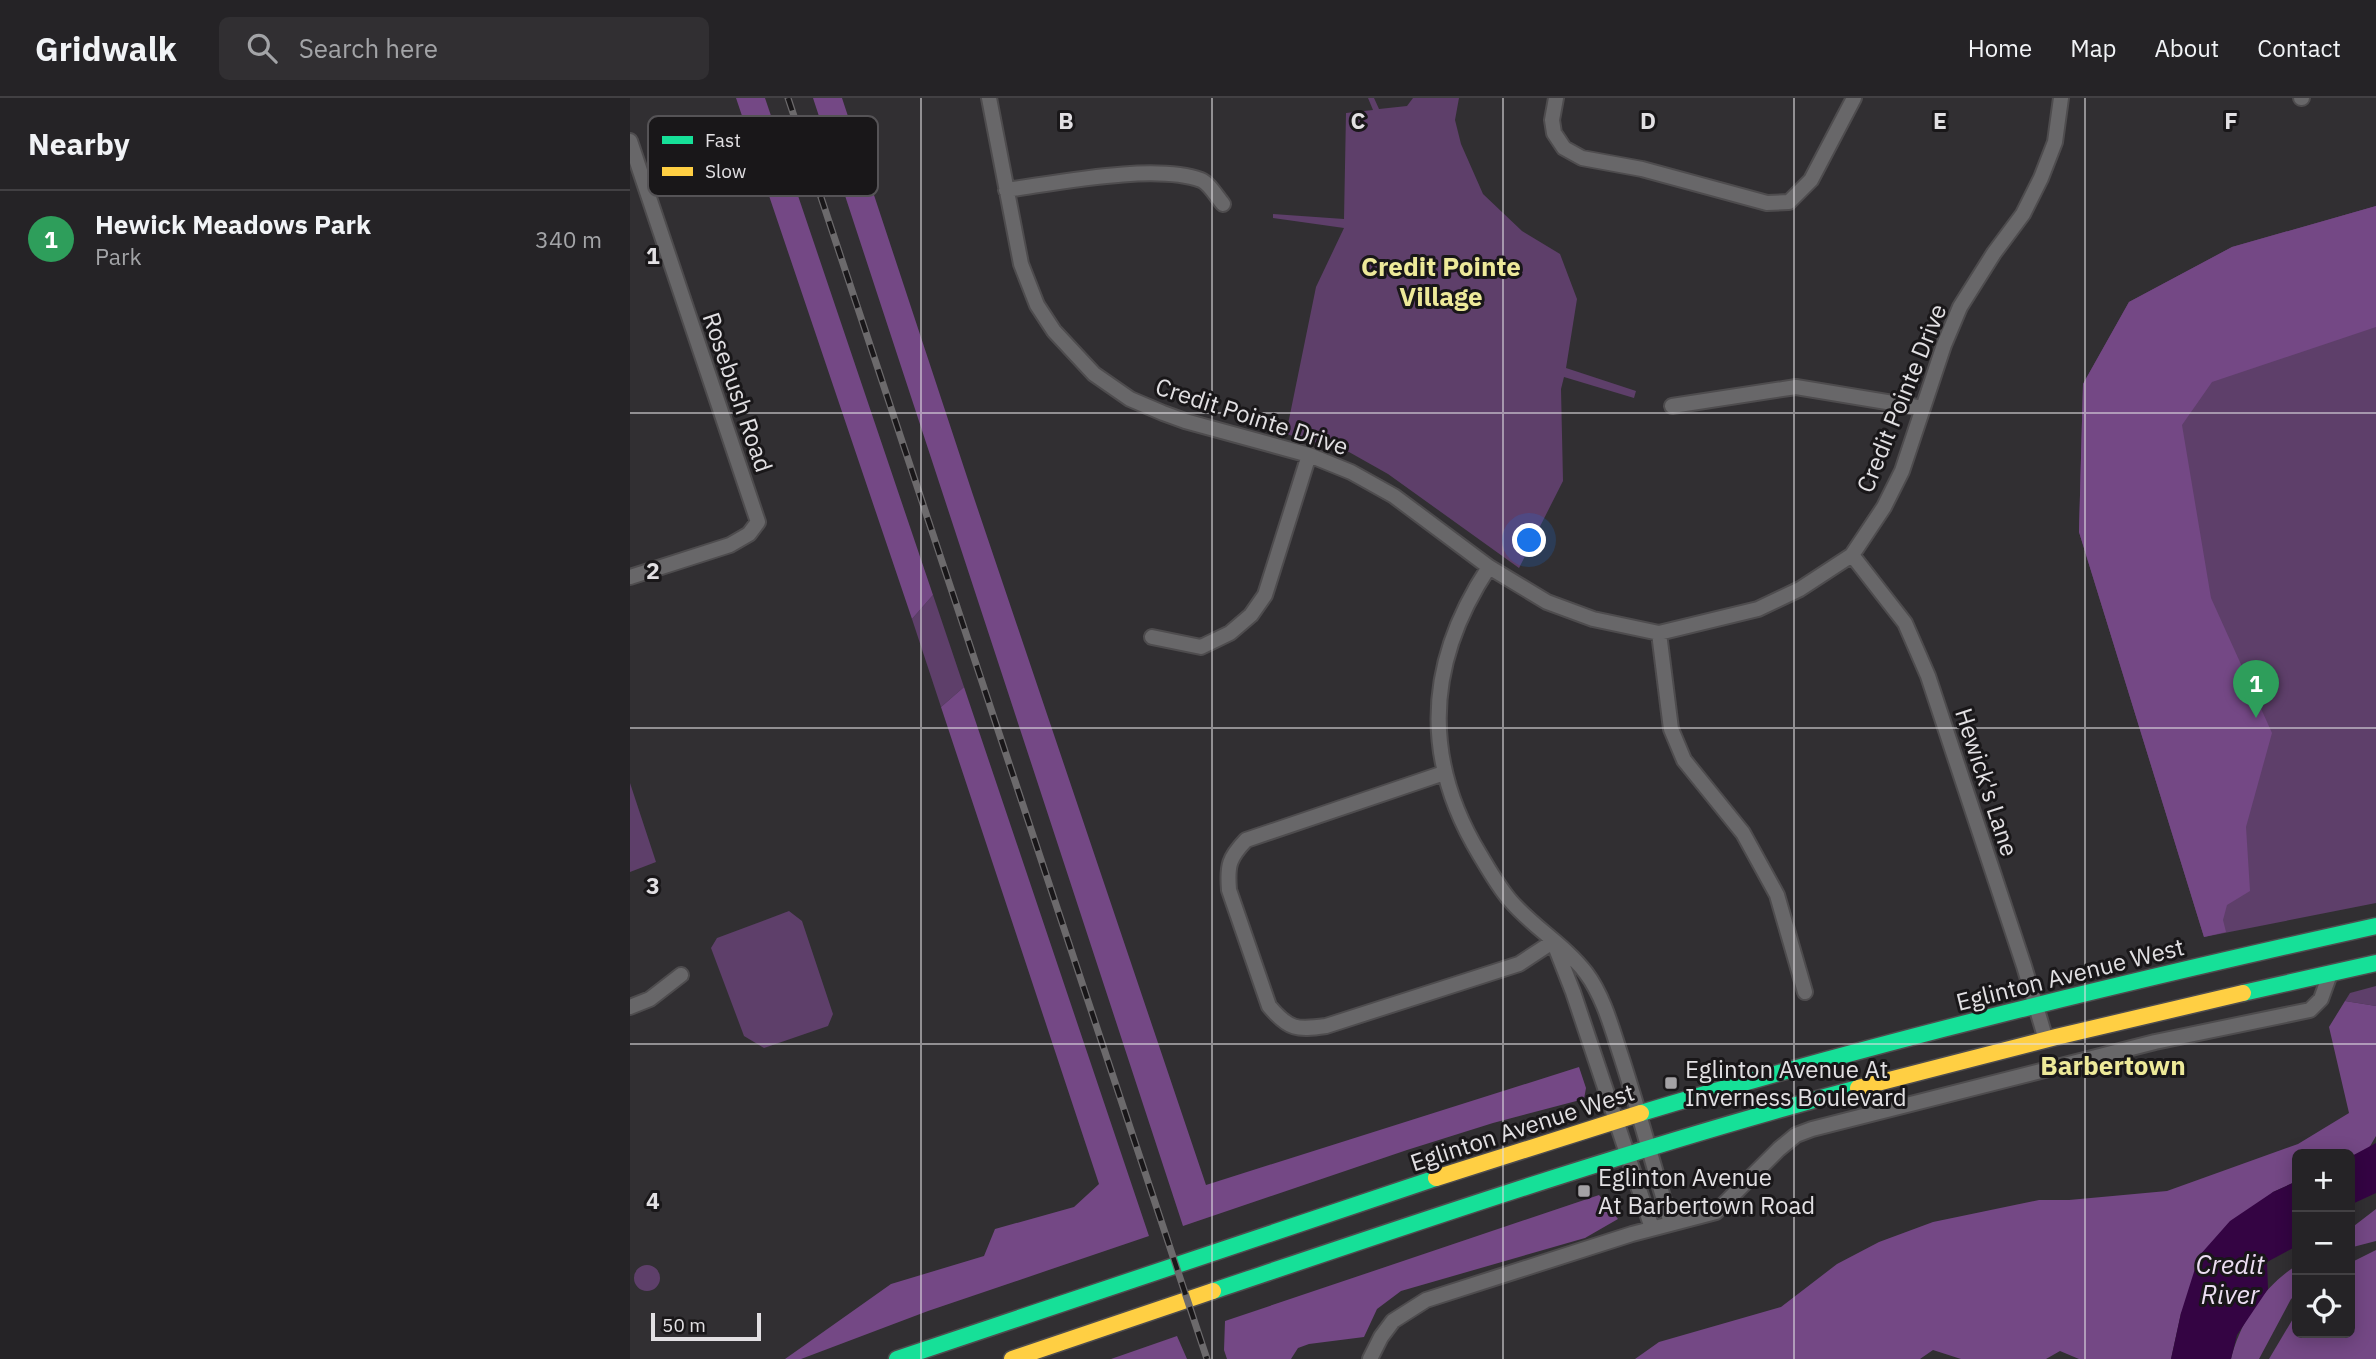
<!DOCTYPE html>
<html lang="en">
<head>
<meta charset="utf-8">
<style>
	:root { --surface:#252326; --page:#312f32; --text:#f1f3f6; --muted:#a3a4a7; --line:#424043; --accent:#2563eb }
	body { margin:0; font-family:"IBM Plex Sans",sans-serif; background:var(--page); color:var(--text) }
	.controls { position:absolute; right:21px; bottom:21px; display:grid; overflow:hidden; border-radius:10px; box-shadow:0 4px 18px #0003 }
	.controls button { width:63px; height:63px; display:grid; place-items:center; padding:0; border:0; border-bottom:2px solid var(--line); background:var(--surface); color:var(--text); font:35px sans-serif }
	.scale { position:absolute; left:21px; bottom:18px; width:110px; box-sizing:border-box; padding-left:7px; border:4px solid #e2e0e3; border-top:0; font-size:19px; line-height:24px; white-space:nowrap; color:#e2e0e3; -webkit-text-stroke:5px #191719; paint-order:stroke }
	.you { position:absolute; left:900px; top:443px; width:24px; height:24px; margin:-18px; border:5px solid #fff; border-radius:50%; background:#1a73e8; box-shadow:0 0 0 10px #1a73e833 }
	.badge { display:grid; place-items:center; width:46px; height:46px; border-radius:50%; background:var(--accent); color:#fff; font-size:23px; font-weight:700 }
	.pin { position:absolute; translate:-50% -58px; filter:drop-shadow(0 2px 4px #0008) }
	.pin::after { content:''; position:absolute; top:37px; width:24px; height:21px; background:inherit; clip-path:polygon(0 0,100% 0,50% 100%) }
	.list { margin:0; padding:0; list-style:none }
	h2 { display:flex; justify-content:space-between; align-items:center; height:91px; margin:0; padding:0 28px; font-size:30px }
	h2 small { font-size:23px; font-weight:400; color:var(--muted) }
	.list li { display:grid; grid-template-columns:46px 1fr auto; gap:21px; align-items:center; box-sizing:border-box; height:98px; padding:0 28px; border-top:2px solid var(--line) }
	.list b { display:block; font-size:26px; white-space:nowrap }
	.list p { margin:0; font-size:23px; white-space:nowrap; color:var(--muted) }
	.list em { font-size:23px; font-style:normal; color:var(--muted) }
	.icon { flex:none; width:38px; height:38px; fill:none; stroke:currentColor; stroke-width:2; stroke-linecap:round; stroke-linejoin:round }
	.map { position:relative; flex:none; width:1746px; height:1261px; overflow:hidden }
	header { display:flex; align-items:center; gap:42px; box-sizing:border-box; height:98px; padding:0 35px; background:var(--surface); border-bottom:2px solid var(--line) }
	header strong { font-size:33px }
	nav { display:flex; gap:38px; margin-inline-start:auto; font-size:24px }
	.search { width:490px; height:63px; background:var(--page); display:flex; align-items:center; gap:18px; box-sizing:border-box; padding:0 24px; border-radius:10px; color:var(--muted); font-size:26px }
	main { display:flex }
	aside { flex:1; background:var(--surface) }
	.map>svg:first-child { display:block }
	.green { fill:#5e3f6a }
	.forest { fill:#744885 }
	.water { fill:#340443 }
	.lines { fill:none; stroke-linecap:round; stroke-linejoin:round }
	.street-casing { stroke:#4e4c4e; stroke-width:18 }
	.fast-casing { stroke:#4e4c4e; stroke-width:19 }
	.slow-casing { stroke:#4e4c4e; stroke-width:19 }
	.street { stroke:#686769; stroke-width:14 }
	.fast { stroke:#16e098; stroke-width:16 }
	.slow { stroke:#ffcf43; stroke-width:16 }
	.rail-casing { stroke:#6c6a6c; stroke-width:7 }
	.rail { stroke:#191719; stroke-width:4.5; stroke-dasharray:13; stroke-linecap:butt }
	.grid { fill:none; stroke:#e2e0e3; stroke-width:2; stroke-opacity:0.55 }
	.poi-dot { fill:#a4a2a5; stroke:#191719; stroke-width:2.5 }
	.labels { text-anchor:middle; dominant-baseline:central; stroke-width:6; stroke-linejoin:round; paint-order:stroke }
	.street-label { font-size:24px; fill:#e2e0e3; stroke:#191719 }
	.poi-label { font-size:24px; fill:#e2e0e3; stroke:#191719; text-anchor:start }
	.neighbourhood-label { font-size:26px; font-weight:bold; fill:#ede999; stroke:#191719 }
	.water-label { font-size:26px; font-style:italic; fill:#ecdef2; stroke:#191719 }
	.key { fill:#191719; stroke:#555356; stroke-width:2 }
	.key-label { font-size:19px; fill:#e2e0e3 }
	.grid-label { font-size:23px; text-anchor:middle; font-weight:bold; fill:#e2e0e3; stroke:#191719; stroke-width:6; stroke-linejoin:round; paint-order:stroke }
</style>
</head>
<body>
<header>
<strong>Gridwalk</strong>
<div class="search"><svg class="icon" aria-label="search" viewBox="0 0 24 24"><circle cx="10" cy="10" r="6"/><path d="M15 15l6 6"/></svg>Search here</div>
<nav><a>Home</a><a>Map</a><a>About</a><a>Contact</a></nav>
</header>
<main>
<aside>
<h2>Nearby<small></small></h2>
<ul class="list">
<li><span class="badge" style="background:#2e9e5b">1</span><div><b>Hewick Meadows Park</b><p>Park</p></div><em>340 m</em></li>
</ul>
</aside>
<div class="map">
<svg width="1746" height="1261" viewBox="0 0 1746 1261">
	<rect width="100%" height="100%" fill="#312f32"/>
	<path class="green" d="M738,0H744L749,11L777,8L783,0H829L825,22L831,46L853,96L892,133L930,156L947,201L936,270L1006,293L1004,300L934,279L931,291L933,383L889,470L758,376L719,354L656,336L686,189L714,130L643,120V116L714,121L716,15L743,12Z
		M1746,108V805L1574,839L1449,434L1453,286L1499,204L1602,149Z
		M303,497L334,589L311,609L282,521Z
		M0,685L26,764L0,774Z
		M159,813L172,823L203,916L198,928L134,950L114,938L81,850L87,840Z
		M1746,888V908L1715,903L1720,895Z
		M4 1180a13 13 0 1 1 26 0a13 13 0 1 1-26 0Z"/>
	<path class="forest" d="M106,0H135L303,497L282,521Z
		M183,0H212L343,397L576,1087L949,969L956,990L954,1001L863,1025L777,1052L553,1128Z
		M1746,108V229L1582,284L1552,327L1581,500L1642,635L1616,729L1620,793L1597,807L1593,822L1596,834L1574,839L1449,434L1453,286L1499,204L1602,149Z
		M334,589L519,1138L298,1213L171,1261H155L261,1186L354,1158L365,1131L444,1109L469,1086L311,609Z
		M1715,903L1746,908V1038L1739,1050L1720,1059V1056H1667V1083L1643,1094L1551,1215L1541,1261H1449L1430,1253L1416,1261H1331L1303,1252L1290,1261H1005L1029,1244L1151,1209L1207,1166L1249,1144L1303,1124L1409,1102H1439L1537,1093L1668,1046L1719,1015L1699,929Z
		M969,1097L988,1121L955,1140L771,1193L747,1211L734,1239L679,1246L668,1250L661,1261H597L594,1252L595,1223Z
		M1746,1111V1143L1723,1149L1720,1146V1131Z
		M1746,1152V1261H1639L1667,1214V1235H1720V1165Z
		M1667,1167V1196L1661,1201L1629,1261H1601C1610,1224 1634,1188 1667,1167Z
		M547,1238L557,1261H481Z"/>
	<path class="water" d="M1746,1045V1095L1720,1107V1059Z
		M1667,1083V1148L1637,1164L1638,1191L1607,1237L1601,1261H1541L1551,1215L1569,1158L1600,1123L1643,1094Z"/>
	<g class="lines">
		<defs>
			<path id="street" d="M359,0L391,166L407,207L424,233L464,276L500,301L533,315L555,323L679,357L721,374L764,398L859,469L917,504L963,521L1029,535L1128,511L1170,491L1222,457L1254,409L1272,373L1314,247L1330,209L1364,155L1393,116L1411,80L1425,44L1431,0
				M926,0L922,22L924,35L934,50L952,60L1012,71L1137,105L1159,104L1181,82L1224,0
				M1671,0H1672
				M0,43L128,424L119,436L100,447L0,479
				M376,92C427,85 524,65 571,82C579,85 587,99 593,106
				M1042,308L1166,289L1293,310
				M1222,457L1275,525L1298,578L1394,868L1416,942
				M859,469C796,564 791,660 850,757C859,772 868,788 879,801C901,828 935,847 956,875C972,896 981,927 989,952C1008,1009 1023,1068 1041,1125
				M1029,535L1041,631L1054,662L1113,735L1147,797L1175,894
				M522,539L571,549L600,535L621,517L635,497L679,357
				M814,675L616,742C599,760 597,767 599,792L639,908C659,932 667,932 696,928L889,866L924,843
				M925,848L943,894L1022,1130
				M0,909L20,901L51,877
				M740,1261L751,1239L763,1223L796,1202L1002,1136L1086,1114L1149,1051L1166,1037L1182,1031L1525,944L1680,912L1691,901L1700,876"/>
			<path id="fast" d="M1613,895L1746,865
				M1011,1015C1253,942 1499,883 1746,828
				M583,1193C797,1121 1010,1048 1228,990
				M267,1261L806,1080"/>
			<path id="slow" d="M1228,990L1426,939L1613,895
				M806,1080L1011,1015
				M382,1261L583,1193"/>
		</defs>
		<use href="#street" class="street-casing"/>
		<use href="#fast" class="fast-casing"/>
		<use href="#slow" class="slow-casing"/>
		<use href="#street" class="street"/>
		<use href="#fast" class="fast"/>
		<use href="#slow" class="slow"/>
		<defs>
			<path id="rail" d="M158,0L577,1261"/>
		</defs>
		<use href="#rail" class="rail-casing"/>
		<use href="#rail" class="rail"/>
	</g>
	<path class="grid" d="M291,0V1261M582,0V1261M873,0V1261M1164,0V1261M1455,0V1261M0,315H1746M0,630H1746M0,946H1746"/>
	<g class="poi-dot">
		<rect x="1034" y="978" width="14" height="14" rx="3.5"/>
		<rect x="947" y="1086" width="14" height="14" rx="3.5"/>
	</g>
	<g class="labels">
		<g class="street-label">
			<text transform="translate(108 294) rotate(71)">Rosebush Road</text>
			<text transform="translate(1271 300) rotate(-68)">Credit Pointe Drive</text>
			<text transform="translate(622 318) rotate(18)">Credit Pointe Drive</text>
			<text transform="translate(1357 684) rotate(72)">Hewick's Lane</text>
			<text transform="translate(1440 876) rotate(-14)">Eglinton Avenue West</text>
			<text transform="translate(892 1029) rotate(-18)">Eglinton Avenue West</text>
		</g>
		<g class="poi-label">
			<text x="1055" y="971">Eglinton Avenue At<tspan x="1055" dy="28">Inverness Boulevard</tspan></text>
			<text x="968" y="1079">Eglinton Avenue<tspan x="968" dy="28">At Barbertown Road</tspan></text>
		</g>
		<g class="neighbourhood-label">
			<text x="811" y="168">Credit Pointe<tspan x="811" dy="30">Village</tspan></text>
			<text x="1483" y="967">Barbertown</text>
		</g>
		<g class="water-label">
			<text x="1600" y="1166">Credit<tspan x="1600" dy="30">River</tspan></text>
		</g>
	</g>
	<rect x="18" y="18" width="230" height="80" rx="10" class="key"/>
	<rect x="32" y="38" width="31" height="8" fill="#16e098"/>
	<rect x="32" y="69" width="31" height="9" fill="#ffcf43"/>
	<g class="key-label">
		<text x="75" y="49">Fast</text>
		<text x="75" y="80">Slow</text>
	</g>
	<g class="grid-label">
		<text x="436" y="31">B</text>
		<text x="728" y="31">C</text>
		<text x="1018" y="31">D</text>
		<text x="1310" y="31">E</text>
		<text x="1601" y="31">F</text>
		<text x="23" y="166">1</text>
		<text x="23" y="481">2</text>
		<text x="23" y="796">3</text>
		<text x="23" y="1111">4</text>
	</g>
</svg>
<div class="controls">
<button>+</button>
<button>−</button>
<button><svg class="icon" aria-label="locate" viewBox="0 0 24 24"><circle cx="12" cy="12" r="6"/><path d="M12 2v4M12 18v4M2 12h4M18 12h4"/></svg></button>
</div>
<div class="scale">50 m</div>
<div class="you"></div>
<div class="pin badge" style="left:1626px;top:620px;background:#2e9e5b">1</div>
</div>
</main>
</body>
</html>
